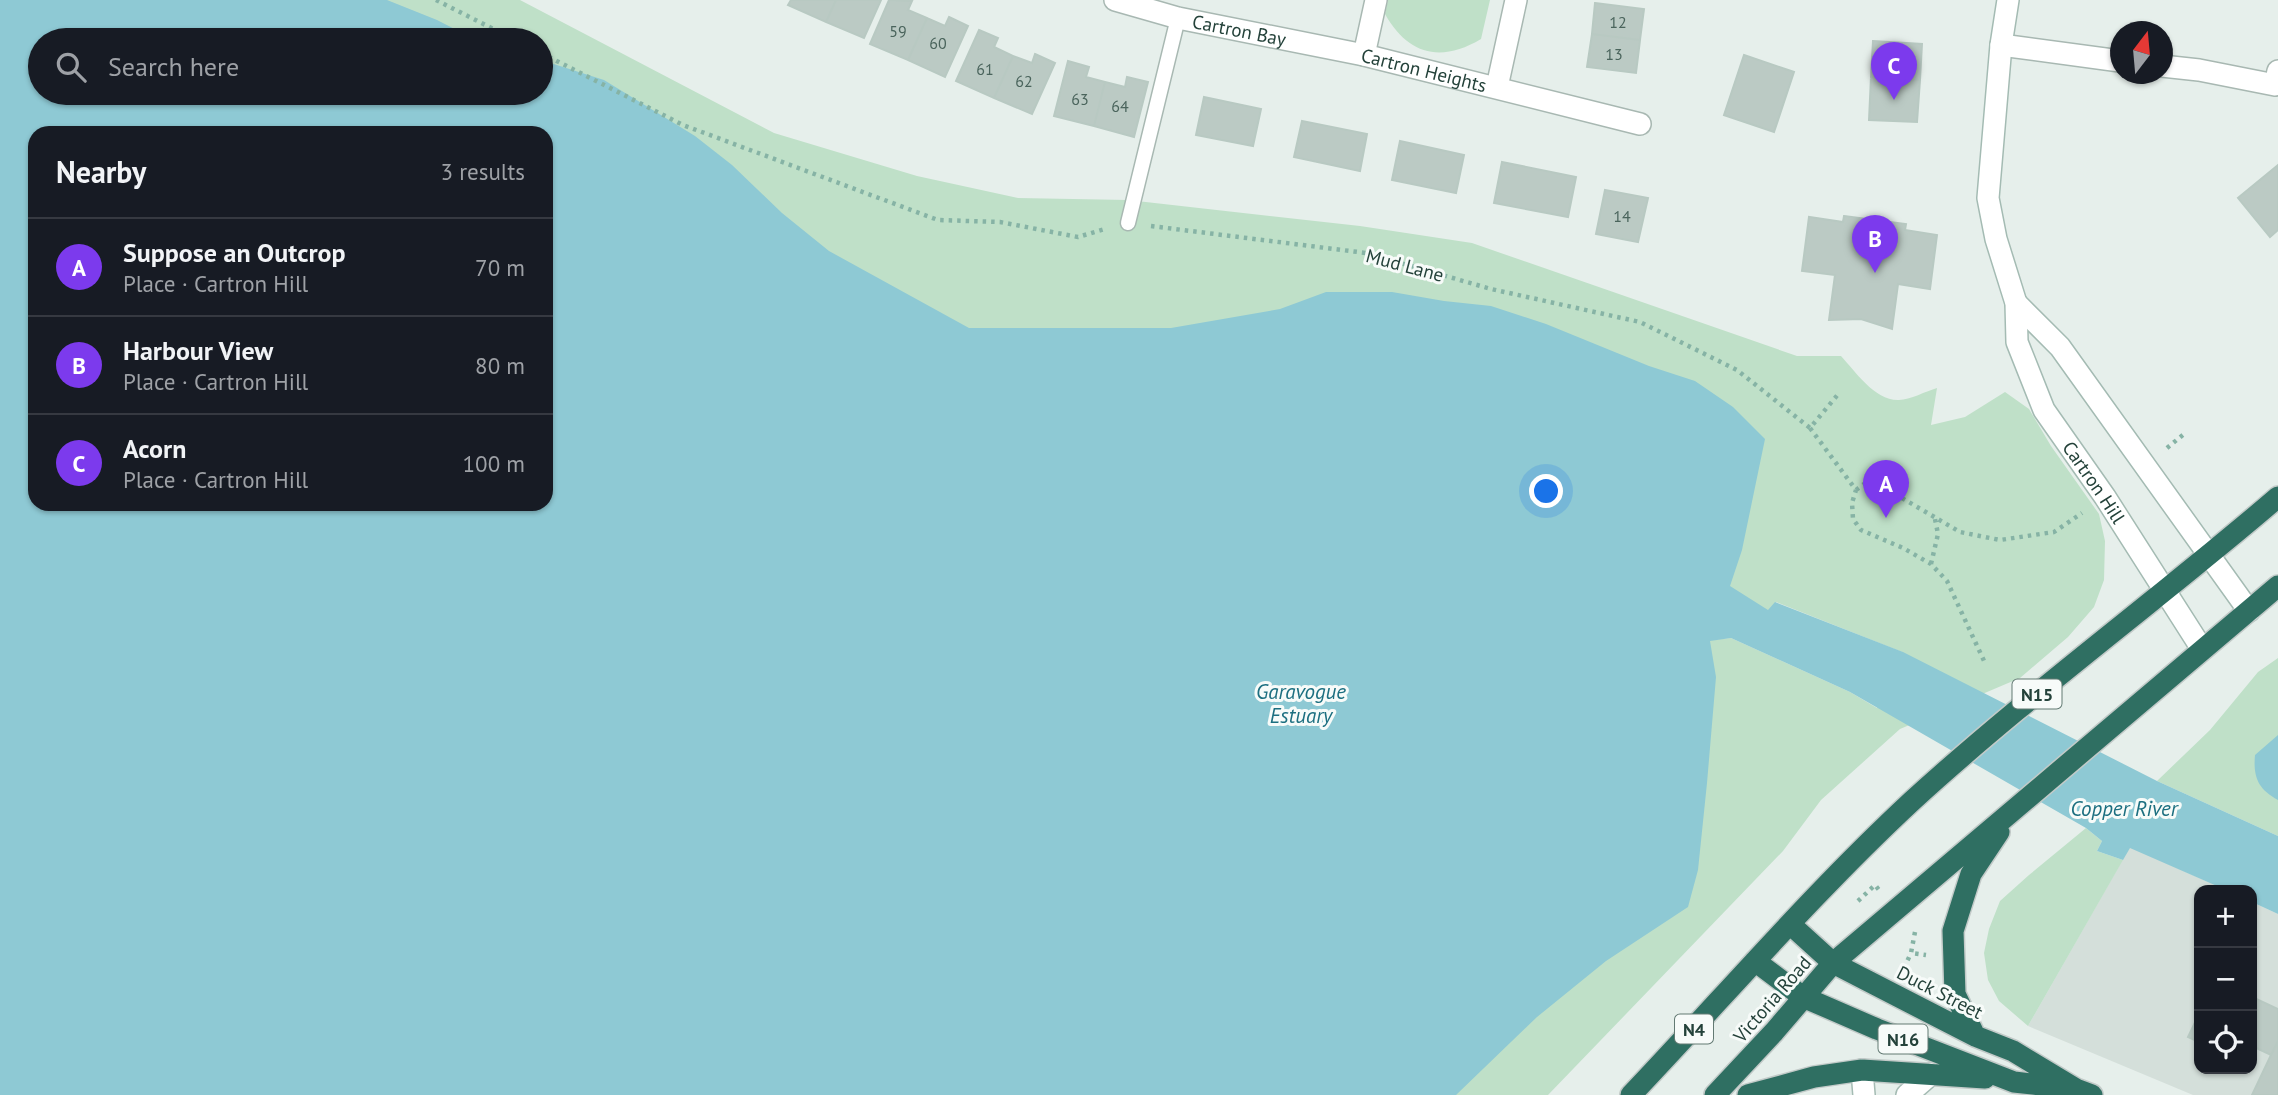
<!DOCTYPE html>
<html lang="en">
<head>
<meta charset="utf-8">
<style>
	:root { --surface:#171b24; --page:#20242c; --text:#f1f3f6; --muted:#9ea1a6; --line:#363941; --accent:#7c3aed }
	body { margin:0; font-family:"PT Sans",sans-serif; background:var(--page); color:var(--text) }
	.controls { position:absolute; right:21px; bottom:21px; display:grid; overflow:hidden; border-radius:14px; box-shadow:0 2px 5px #0004 }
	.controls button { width:63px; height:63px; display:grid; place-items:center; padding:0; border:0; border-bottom:2px solid var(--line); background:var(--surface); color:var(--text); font:35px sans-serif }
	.compass { position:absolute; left:2110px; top:21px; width:63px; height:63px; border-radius:50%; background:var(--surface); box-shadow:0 2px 5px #0004; rotate:16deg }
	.you { position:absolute; left:1547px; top:492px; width:24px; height:24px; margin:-18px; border:5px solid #fff; border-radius:50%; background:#1a73e8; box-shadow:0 0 0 10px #1a73e833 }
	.badge { display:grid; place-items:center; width:46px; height:46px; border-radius:50%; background:var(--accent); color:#fff; font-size:23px; font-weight:700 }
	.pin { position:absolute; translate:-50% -58px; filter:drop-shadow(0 2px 4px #0008) }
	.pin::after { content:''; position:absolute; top:37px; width:24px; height:21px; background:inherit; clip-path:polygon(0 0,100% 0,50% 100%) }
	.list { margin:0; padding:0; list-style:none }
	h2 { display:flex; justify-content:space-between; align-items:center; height:91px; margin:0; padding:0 28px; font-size:30px }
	h2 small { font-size:23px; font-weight:400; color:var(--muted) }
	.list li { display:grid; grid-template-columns:46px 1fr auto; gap:21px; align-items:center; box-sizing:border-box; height:98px; padding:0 28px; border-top:2px solid var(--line) }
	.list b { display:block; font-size:26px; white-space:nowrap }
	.list p { margin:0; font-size:23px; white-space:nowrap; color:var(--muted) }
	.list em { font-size:23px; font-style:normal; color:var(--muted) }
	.icon { flex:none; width:38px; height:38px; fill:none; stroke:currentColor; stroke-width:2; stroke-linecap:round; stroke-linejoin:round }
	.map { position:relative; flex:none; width:2278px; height:1095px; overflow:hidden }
	.search { position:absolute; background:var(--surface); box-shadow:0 2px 5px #0004; left:28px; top:28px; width:525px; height:77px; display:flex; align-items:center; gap:18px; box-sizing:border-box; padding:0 24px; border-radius:38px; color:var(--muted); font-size:26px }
	.panel { position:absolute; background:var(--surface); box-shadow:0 2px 5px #0004; left:28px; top:126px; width:525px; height:385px; border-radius:21px }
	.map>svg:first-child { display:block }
	.built { fill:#d4dfda }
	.green { fill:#bfe0c8; fill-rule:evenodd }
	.water { fill:#8ec9d4; fill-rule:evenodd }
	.building { fill:#bbcac4; stroke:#b8c9c2; stroke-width:2 }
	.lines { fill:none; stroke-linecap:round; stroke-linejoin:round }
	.lane-casing { stroke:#a8b8b2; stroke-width:17 }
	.street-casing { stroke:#a8b8b2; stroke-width:24 }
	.secondary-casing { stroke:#a4bbb3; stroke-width:24 }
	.highway-casing { stroke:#c2cac8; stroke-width:24 }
	.path { stroke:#86b3a5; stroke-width:4.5; stroke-dasharray:3.5 5; stroke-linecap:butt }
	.lane { stroke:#fff; stroke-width:14 }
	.street { stroke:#fff; stroke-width:21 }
	.secondary { stroke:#fff; stroke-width:21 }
	.highway { stroke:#2f6f62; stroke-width:21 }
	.labels { text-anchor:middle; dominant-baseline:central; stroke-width:6; stroke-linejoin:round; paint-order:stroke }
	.number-label { font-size:16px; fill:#4a645c }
	.shield { fill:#f7fbf9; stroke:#637a73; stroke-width:2 }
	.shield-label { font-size:18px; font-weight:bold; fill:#24423a }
	.street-label { font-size:19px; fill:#24423a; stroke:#f7fbf9 }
	.water-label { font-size:21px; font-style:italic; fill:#1c6f80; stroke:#f7fbf9 }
</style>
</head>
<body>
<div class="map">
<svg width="2278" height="1095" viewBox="0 0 2278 1095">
	<rect width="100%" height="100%" fill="#e6efeb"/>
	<path class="built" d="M2130,847L2226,890H2199V1069H2252V902L2278,914V1095H2193L2028,1026Z"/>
	<path class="green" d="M0,0H520L774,133L917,176L1018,198L1128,200L1360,226L1472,243L1797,356H1841C1855,371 1875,401 1899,400C1910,400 1926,391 1937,388L1931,425L1965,417L2005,392L2029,409L2051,446L2099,514L2105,541L2104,580L2094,607L2068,637L2020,678L1900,729L1821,800L1783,851L1548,1095H177L28,811ZM40,40H541V93H40ZM35,133H546V504H35ZM1776,602L1902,652L1877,708L1850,692L1731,638L1710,640L1769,610Z
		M1388,0H1490L1481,39C1441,63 1408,55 1385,14Z
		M2278,658V836L2157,781L2210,730L2258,672Z
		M2086,828L2102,841L2097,851L2123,860L2028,1026L1999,1001L1988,980L1984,953L1989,929L2000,901L2029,875Z"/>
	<path class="water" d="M0,0H387L437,20L476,40H40V93H541V60L604,80L695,136L732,165L782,213L829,251L969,328H1171L1280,309L1326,292H1392L1444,301L1491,306L1546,324L1649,366L1695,381L1733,407L1765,439L1742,550L1730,586L1768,610L1775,602L1903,652L2157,781L2278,836V914L2252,902V890H2226L2130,848L2123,860L2097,851L2102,841L2086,828L1850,692L1731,638L1710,641L1716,677L1707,783L1698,870L1688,907L1606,961L1537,1017L1456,1095H0ZM35,133H546V504H35Z
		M2278,735V800C2258,789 2253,777 2255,755Z"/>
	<path class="building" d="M791,0H836L826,22L788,5Z
		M836,0H881L864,38L826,22Z
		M889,0L912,1L908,10L927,18L908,60L870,44Z
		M1595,3L1644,9L1640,40L1592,34Z
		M949,17L968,26L945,77L908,60L927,18L945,26Z
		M979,30L998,38L994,47L1013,56L994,98L956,81Z
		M1592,34L1640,40L1636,73L1587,67Z
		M1873,41L1922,44L1920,80L1871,77Z
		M1035,54L1055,63L1032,114L994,98L1013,56L1032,63Z
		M1744,55L1794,72L1774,132L1724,115Z
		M1068,61L1089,67L1086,77L1105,82L1094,126L1054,116Z
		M1127,77L1148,82L1134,137L1094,126L1105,82L1125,87Z
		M1871,77L1920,80L1917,122L1869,120Z
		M1204,97L1261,109L1253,146L1196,135Z
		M1302,121L1367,134L1360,171L1294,157Z
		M1400,141L1464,155L1456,193L1392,180Z
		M1502,162L1576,177L1568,217L1494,203Z
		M2278,165V230L2270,237L2238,198Z
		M1605,190L1648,198L1638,242L1596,234Z
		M1844,216L1906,224L1905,230L1937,235L1930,289L1898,284L1892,329L1861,319L1829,320L1835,275L1802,271L1809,217L1843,222Z
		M2252,997L2278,1009V1041L2271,1055L2252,1046Z
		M2199,1014V1042L2188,1037Z
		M2278,1041V1095H2252L2271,1055Z"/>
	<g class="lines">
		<defs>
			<path id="lane" d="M1128,223L1178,18"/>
			<g id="street">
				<path id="s1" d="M1115,0L1178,18L1364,55L1640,124"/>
				<path d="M2001,45L2120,61"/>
				<path d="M1364,55L1376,0"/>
				<path d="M2162,66L2199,70L2275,85L2278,71"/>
				<path d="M1497,87L1516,0"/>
			</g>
			<g id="secondary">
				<path id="s2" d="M2008,0L2001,45L1988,198L1996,239L2016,303L2017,342L2044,410L2105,497L2202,649"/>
				<path d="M2016,303L2060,347L2249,611"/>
				<path d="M1862,1070L1864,1095"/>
				<path d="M1907,1095L1931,1074"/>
			</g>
			<path id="highway" d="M1790,924L1833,963L1975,1036L2013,1051L2076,1089L2092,1095
				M1755,961L1803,997L1877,1029L2014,1082L2076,1089
				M1975,1036L1955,994L1953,931L1971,874L1999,832
				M1631,1095C1724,997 1813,893 1912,801C2029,694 2158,600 2278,497
				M1715,1095L1774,1032L1833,963L2278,586
				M1748,1095L1814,1077L1862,1070L1985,1078"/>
		</defs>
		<use href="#lane" class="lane-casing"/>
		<use href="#street" class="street-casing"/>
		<use href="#secondary" class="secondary-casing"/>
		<use href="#highway" class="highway-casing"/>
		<path class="path" d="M436,0L515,40
			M541,53L683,125L938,220L1000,222L1078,237L1105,229
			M1151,226L1366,253L1491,289L1640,322L1737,370L1810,428L1840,392
			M1810,428L1856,490L1852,503L1853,519L1861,530L1903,548L1931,564L1947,581L1985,663
			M2167,448L2184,434
			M1856,490L1864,484L1877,486L1895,494L1960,532L2000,540L2054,532L2082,513
			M1931,564L1938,534L1935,519
			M1858,901L1875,885L1879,890
			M1915,932L1911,953L1926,955
			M1904,968L1911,953"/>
		<use href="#lane" class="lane"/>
		<use href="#street" class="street"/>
		<use href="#secondary" class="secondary"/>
		<use href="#highway" class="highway"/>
	</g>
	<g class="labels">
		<g class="number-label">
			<text x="1618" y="22">12</text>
			<text x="898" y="31">59</text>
			<text x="938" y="43">60</text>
			<text x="1614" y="54">13</text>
			<text x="985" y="69">61</text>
			<text x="1024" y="81">62</text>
			<text x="1080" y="99">63</text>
			<text x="1120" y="106">64</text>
			<text x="1622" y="216">14</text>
		</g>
		<g class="shield">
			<rect x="2012.5" y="679.5" width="49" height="29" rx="5"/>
			<rect x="1675" y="1014.5" width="38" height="29" rx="5"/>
			<rect x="1878.5" y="1024.5" width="49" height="29" rx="5"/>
		</g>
		<g class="shield-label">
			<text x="2037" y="694">N15</text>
			<text x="1694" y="1029">N4</text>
			<text x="1903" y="1039">N16</text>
		</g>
		<g class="street-label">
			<text stroke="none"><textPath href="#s1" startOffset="128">Cartron Bay</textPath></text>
			<text stroke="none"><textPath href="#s1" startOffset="317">Cartron Heights</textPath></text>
			<text transform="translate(1405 265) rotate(15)">Mud Lane</text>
			<text stroke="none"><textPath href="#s2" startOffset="508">Cartron Hill</textPath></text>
			<text transform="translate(1940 992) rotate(27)">Duck Street</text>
			<text transform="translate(1772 999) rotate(-49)">Victoria Road</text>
		</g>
		<g class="water-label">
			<text x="1301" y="691">Garavogue<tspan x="1301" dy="24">Estuary</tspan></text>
			<text x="2124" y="808">Copper River</text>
		</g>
	</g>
</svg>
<div class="controls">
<button>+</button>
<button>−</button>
<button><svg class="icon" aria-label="locate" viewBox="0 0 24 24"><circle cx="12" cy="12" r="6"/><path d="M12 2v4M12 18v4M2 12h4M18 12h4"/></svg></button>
</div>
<svg class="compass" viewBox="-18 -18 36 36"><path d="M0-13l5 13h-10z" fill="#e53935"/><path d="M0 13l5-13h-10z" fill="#9ea1a6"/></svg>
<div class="you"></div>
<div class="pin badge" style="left:1886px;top:518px">A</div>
<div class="pin badge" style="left:1875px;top:273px">B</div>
<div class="pin badge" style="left:1894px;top:100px">C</div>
<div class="search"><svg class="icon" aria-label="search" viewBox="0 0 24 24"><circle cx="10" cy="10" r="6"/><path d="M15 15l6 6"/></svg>Search here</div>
<section class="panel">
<h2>Nearby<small>3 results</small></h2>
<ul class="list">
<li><span class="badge">A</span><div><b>Suppose an Outcrop</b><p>Place · Cartron Hill</p></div><em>70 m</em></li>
<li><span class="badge">B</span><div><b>Harbour View</b><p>Place · Cartron Hill</p></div><em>80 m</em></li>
<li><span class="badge">C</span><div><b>Acorn</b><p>Place · Cartron Hill</p></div><em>100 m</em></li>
</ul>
</section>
</div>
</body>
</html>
